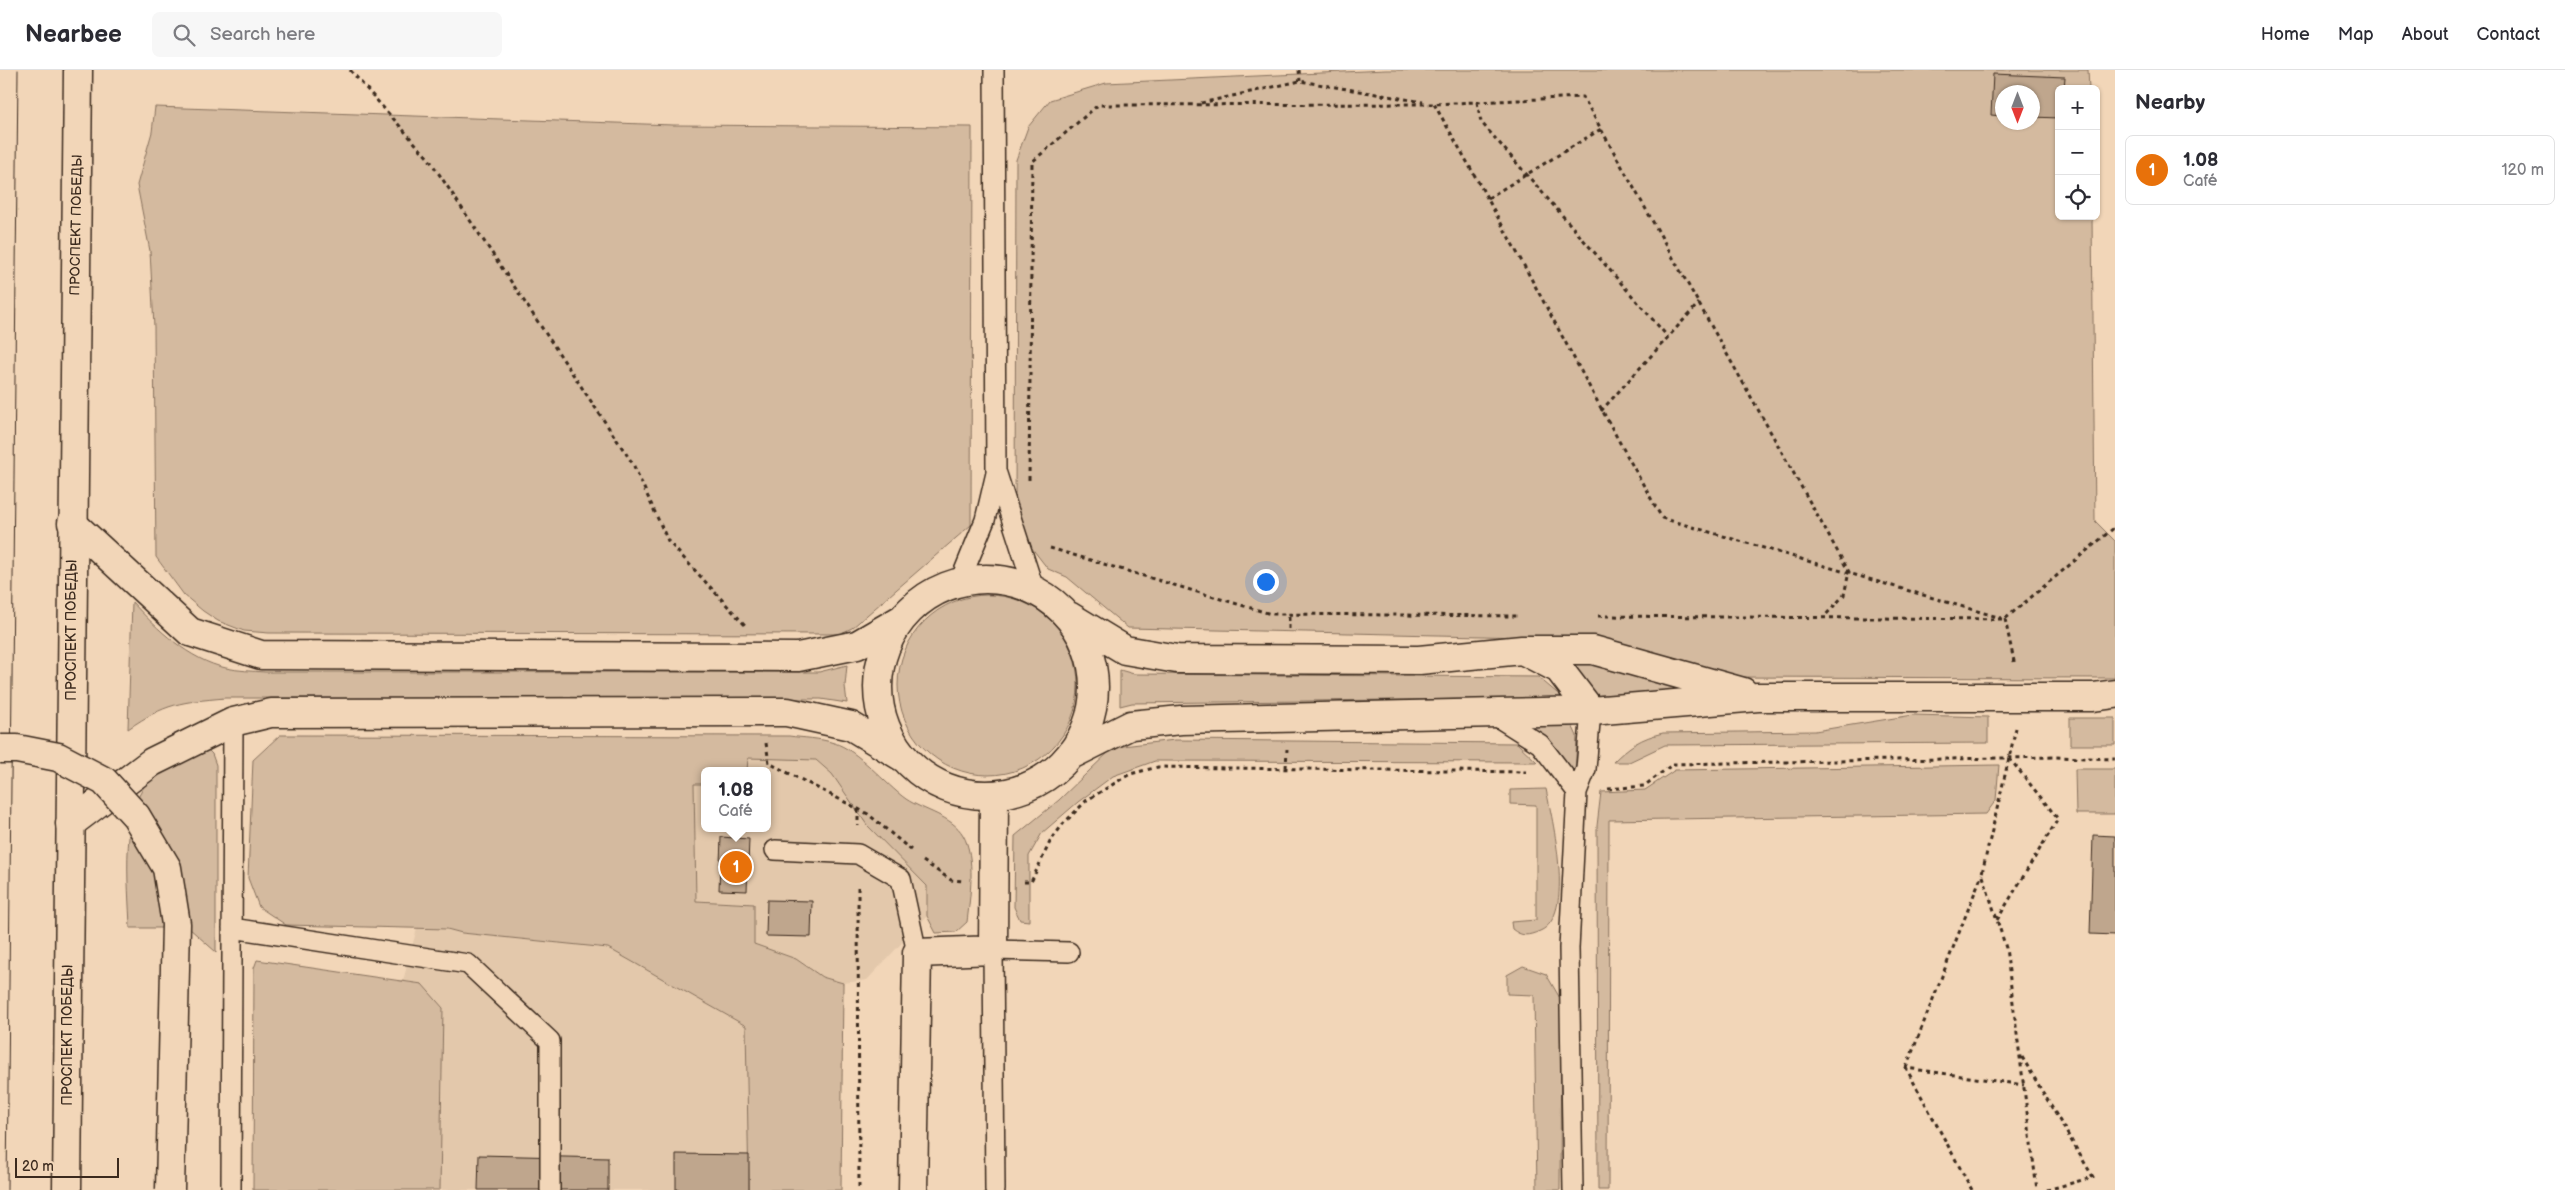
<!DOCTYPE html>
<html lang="en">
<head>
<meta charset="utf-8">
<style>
	:root { --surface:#fff; --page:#f7f7f7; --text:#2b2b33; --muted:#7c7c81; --line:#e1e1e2; --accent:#1f6fb2 }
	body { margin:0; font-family:"Balsamiq Sans",sans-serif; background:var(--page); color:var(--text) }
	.controls { position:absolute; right:15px; top:15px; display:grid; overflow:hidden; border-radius:8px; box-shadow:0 1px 4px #0004 }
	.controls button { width:45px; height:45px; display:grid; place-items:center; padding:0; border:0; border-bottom:1px solid var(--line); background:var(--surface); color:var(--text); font:25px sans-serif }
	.compass { position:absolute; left:1995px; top:15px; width:45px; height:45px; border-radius:50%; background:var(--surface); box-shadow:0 1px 4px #0004; rotate:180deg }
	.scale { position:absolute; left:15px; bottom:12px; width:104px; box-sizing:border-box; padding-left:5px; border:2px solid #3b2a1e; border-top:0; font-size:14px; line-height:18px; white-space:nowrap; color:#3b2a1e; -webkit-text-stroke:4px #f2d6b8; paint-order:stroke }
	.you { position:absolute; left:1265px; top:511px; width:18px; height:18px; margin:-12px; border:4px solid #fff; border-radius:50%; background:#1a73e8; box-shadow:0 0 0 8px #1a73e833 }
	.badge { display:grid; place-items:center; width:32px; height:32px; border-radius:50%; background:var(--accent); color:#fff; font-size:16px; font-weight:700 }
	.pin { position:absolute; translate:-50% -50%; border:2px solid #fff; box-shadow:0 1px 5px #0006 }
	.popup { position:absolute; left:701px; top:697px; width:70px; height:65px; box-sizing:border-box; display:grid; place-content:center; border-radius:8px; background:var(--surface); filter:drop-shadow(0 1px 4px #0005); font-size:16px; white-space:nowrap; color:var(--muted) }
	.popup b { font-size:19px; color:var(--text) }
	.popup::after { content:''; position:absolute; left:50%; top:100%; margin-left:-10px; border:10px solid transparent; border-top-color:var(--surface) }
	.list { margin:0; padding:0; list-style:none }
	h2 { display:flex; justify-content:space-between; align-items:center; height:65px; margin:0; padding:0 20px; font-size:21px }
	h2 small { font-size:16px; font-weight:400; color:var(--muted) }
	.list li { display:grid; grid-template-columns:32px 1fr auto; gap:15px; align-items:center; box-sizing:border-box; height:70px; margin:0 10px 10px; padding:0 10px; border:1px solid var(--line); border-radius:8px }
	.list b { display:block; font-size:19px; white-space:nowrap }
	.list p { margin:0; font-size:16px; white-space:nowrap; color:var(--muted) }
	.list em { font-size:16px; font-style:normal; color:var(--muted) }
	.icon { flex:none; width:28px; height:28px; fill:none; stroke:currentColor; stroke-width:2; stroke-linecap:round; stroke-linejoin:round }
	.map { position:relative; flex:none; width:2115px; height:1120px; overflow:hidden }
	header { display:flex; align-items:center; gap:30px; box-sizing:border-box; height:70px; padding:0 25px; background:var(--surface); border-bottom:1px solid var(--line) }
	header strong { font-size:24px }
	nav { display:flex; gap:28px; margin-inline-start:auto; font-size:18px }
	.search { width:350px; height:45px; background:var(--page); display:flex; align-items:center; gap:12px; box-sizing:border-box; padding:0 18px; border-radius:8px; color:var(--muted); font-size:19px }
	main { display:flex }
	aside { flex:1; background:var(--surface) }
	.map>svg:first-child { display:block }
	.built { fill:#e3c8ab }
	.green { fill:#d4ba9f; stroke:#88725e; fill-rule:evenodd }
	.building { fill:#bfa68d; stroke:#3b2a1e }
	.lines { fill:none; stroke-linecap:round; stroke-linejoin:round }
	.lane-casing { stroke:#3b2a1e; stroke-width:22 }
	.street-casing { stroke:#3b2a1e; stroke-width:31 }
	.primary-casing { stroke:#3b2a1e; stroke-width:31 }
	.path { stroke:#3b2a1e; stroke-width:3; stroke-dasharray:4 4; stroke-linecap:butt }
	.lane { stroke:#f2d6b8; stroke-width:19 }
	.street { stroke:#f2d6b8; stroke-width:28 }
	.primary { stroke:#f2d6b8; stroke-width:28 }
	.tram { stroke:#3b2a1e; stroke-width:1 }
	.primary-bridge-casing { stroke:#3b2a1e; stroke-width:31; stroke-linecap:butt }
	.primary-bridge { stroke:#f2d6b8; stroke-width:28 }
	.labels { text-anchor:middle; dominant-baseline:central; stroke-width:4.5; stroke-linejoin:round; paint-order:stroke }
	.street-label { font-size:14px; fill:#3b2a1e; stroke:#f2d6b8 }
</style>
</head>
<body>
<header>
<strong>Nearbee</strong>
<div class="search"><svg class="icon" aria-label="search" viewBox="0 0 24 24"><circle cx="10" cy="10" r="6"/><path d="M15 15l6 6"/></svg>Search here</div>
<nav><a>Home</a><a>Map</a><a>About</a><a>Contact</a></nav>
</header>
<main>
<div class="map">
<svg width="2115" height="1120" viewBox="0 0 2115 1120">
	<rect width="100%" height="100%" fill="#f2d6b8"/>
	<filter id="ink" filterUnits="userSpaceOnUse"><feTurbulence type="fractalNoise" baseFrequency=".02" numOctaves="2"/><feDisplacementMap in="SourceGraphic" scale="10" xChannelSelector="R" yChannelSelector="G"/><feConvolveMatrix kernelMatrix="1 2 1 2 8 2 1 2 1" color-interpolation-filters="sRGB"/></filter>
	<g filter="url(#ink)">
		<path class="built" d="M747,688L816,690L832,704L867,755L927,816V846L867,910L843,913L822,907L796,889L754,874V834L696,831L694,713L705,714V758H767V701H747Z
			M417,858L447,859L462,863L608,878L747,956L749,1120H440L443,938L422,914L403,911Z"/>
		<path class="green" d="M1386,0H2088L2089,19H2059V146H2092L2095,451L2115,471V608L1712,607L1569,568L1128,558L1067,507L1048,499L1024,468L1015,452L1016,90L1028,57L1050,30L1106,13ZM2002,22H2032V52H2002Z
			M155,37L673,55L972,57L971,455L852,558L839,564L269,563L244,561L218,551L203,541L184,525L156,487L154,257L150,181L137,115L152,62Z
			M898 615a90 90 0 1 1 180 0a90 90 0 1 1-180 0Z
			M132,532C157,559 189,590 226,598C239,601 252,601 265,602H819L847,595L845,616L847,633L821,629L225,628C181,632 166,633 128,659Z
			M1561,588L1616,596L1700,626H1594C1587,609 1577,599 1561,588Z
			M1120,600L1134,604L1538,607L1563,628L1132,633L1120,636Z
			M1913,645L1988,647V673L1665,675L1629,692H1613C1629,676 1641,668 1663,663L1815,661Z
			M2070,648H2115V675H2070Z
			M1520,651H1570L1577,666L1575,707Z
			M280,665L789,666C803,668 820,668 834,673C857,679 886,715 906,729C924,741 952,746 963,765C976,787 970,827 967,852L956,862L936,863L927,846V816L867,755L832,704L816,690L748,688L747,701H705V714H694L696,831L754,834V874L796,889L822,907L843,913L841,1120H749L746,956L608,878L462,863L447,859L286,855L259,837L248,808L253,690Z
			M1175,670L1517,673L1537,692L1155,691L1113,706L1078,732L1042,763L1029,786V851L1020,850L1014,837L1015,766L1059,730L1114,677Z
			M206,678L212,684L216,695V882L189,858H130C129,817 118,733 155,705C169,694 189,687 206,678Z
			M1999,695L1996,730L1986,744L1609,750L1608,1120H1598L1597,756L1601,722L1645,720L1675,700Z
			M2075,699H2115V744H2076Z
			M1546,719C1552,749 1576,846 1540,861C1528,866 1522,867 1512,859L1511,852L1536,850V735L1510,734V720Z
			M257,890L422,914L443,938L440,1120H253L254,898Z
			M1523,896L1546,904L1561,930L1560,1120H1537L1534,925L1507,924V905Z"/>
		<path class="building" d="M1993,4L2065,7L2064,19H2059V48L2032,47V22H2002V46L1991,45Z
			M2093,765L2115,766V865L2090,864Z
			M721,767L749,769L747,821L719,820Z
			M767,830L812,831L811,867L766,866Z
			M676,1084L749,1085V1120H676Z
			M479,1085L608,1088V1120H478Z"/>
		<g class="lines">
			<defs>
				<path id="lane" d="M997,404L1034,519
					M960,511L985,450L996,403L994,0
					M1491,643L1540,674L1577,722
					M775,780L858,784L901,809L917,883
					M232,858L468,894L550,971V1120
					M231,1120L233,652
					M995,1120L993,880L1069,882
					M1573,1120L1569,878L1577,722L1586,699L1591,641"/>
				<path id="street" d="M72,453L190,562L261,585L798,587L857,575L900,550
					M878 617a108 108 0 1 1 216 0a108 108 0 1 1-216 0Z
					M1069,546L1125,580L1177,589L1419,590L1522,580H1593L1743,622
					M1526,582L1559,599L1591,641
					M1073,684L1131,655L1181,650L1591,641L1758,627H2093L2115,624
					M70,754L152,692L233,652L271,643L787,642L851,656L904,688
					M913,1120L917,883L993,880L994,726"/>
				<path id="primary" d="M67,1120L78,0"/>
			</defs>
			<use href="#lane" class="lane-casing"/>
			<use href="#street" class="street-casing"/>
			<use href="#primary" class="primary-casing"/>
			<path class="path" d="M350,0L429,89L633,394L668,471L745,555
				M1299,0L1300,11
				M1477,32L1481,52L1668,267
				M1201,33L1300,11L1423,32
				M1434,34C1513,170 1584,311 1662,448L2001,548
				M1488,128L1601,59
				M1601,341L1699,233
				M1029,410L1032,92L1098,35L1434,34L1583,27L1849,502L1844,525L1823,548
				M1050,478L1271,544L1519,546
				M1598,546L2005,549L2115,457
				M2005,549L2015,596
				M1289,559V544
				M2016,658L1982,803L2006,878L2037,1120
				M766,673L769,693L868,744L911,780
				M1286,698L1287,679
				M1608,719L1644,716L1673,694L2056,687L2115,689
				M858,739V756
				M923,791L951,810L963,811
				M1024,812H1031L1050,772L1063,754L1087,730L1130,704L1158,697L1526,702
				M858,817L859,1120
				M1997,850L2058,749L2010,689
				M2022,987L2093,1107L2047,1120
				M1906,998L1982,804
				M1972,1120L1906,998L2024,1015"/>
			<use href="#lane" class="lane"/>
			<use href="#street" class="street"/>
			<use href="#primary" class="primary"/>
			<path class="tram" d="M7,1120L18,0"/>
			<defs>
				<path id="primary-bridge" d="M0,679H17L58,687L104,711L136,746L167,798L176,854L170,1120"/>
			</defs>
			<use href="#primary-bridge" class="primary-bridge-casing"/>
			<use href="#primary-bridge" class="primary-bridge"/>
		</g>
	</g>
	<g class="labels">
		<g class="street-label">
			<text transform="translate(76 155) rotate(-89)">ПРОСПЕКТ ПОБЕДЫ</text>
			<text transform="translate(71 560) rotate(-90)">ПРОСПЕКТ ПОБЕДЫ</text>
			<text transform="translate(67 965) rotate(-90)">ПРОСПЕКТ ПОБЕДЫ</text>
		</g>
	</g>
</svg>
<div class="controls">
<button>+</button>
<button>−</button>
<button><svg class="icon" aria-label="locate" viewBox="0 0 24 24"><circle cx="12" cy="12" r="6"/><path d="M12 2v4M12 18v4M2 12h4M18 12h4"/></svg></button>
</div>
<svg class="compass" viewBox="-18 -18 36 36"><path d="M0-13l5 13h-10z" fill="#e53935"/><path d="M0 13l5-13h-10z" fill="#7c7c81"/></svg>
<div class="scale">20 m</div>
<div class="you"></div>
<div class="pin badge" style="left:736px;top:797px;background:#e8710a">1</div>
<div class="popup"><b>1.08</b>Café</div>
</div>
<aside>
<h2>Nearby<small></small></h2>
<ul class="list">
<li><span class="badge" style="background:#e8710a">1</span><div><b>1.08</b><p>Café</p></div><em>120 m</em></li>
</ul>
</aside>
</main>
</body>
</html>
